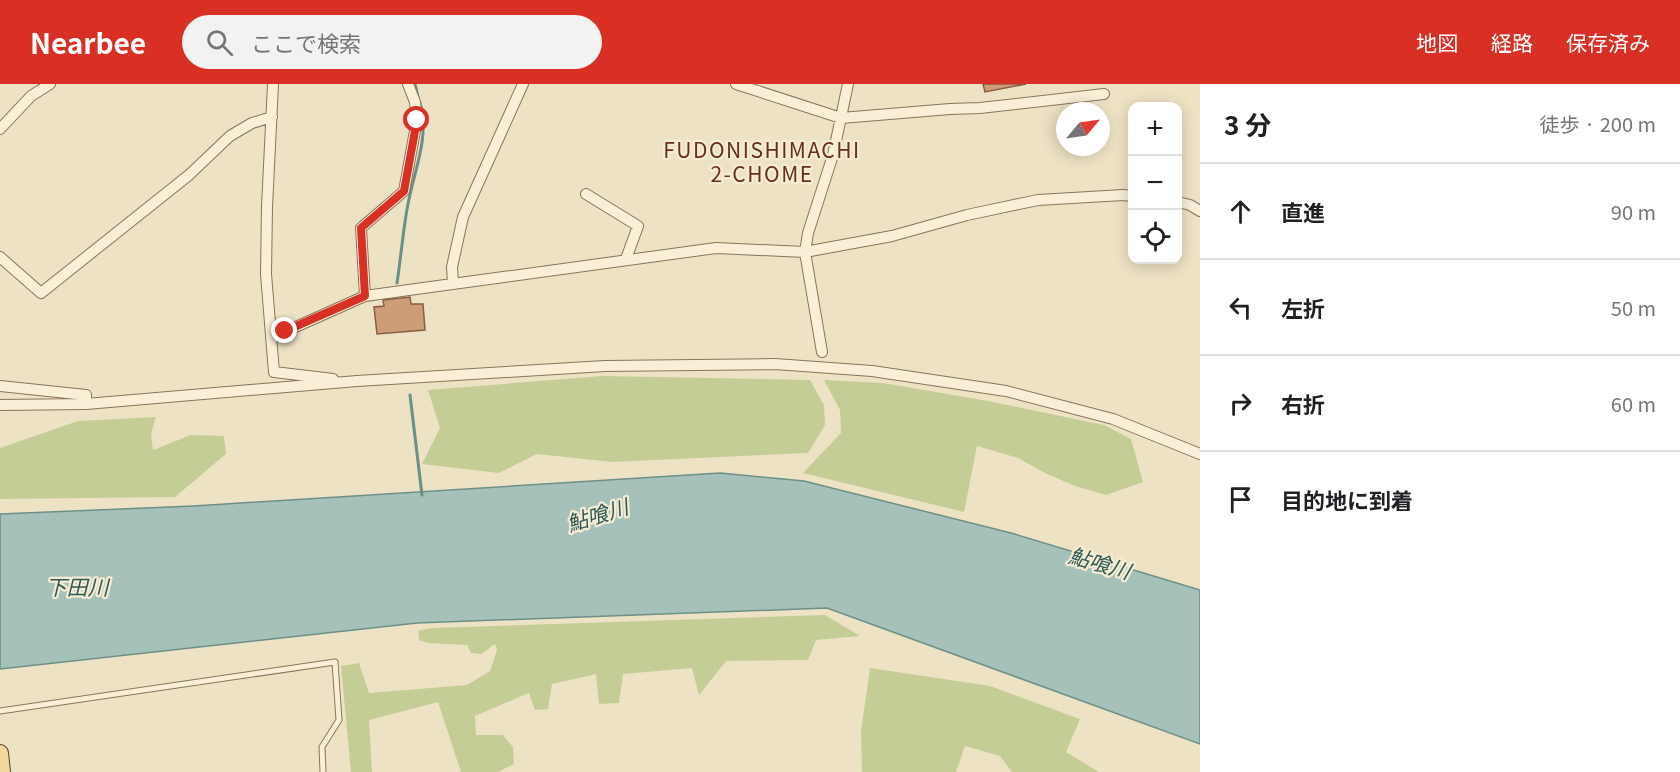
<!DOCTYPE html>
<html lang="ja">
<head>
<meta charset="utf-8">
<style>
	:root { --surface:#fff; --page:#f2f2f2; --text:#202124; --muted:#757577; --line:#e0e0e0; --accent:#d93025 }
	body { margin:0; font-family:Georgia,"Noto Sans JP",serif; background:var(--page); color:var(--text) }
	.controls { position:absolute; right:18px; top:18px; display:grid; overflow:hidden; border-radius:12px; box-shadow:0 3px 15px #0003 }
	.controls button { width:54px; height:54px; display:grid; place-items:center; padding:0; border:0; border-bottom:2px solid var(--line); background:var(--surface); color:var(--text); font:30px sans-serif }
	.compass { position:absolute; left:1056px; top:18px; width:54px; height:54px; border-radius:50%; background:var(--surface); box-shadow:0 3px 15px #0003; rotate:61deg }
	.stop { position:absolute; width:18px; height:18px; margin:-14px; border:4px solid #d93025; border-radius:50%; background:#fff }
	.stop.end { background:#d93025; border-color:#fff; box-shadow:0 2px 6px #0008 }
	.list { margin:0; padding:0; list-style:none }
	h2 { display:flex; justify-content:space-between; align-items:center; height:78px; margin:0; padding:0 24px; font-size:26px }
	h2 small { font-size:20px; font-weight:400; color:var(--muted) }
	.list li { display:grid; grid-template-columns:39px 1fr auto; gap:18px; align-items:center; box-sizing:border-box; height:96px; padding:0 24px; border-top:2px solid var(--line) }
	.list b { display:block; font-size:22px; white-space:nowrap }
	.list em { font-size:20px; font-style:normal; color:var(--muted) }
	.icon { flex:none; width:33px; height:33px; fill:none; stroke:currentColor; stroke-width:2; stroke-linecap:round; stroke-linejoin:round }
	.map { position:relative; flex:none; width:1200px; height:688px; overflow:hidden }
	header { display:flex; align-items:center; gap:36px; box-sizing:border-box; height:84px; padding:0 30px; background:var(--accent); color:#fff }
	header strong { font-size:28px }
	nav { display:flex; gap:33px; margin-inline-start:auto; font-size:21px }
	.search { width:420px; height:54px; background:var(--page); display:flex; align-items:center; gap:15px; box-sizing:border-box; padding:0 21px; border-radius:33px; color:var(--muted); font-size:22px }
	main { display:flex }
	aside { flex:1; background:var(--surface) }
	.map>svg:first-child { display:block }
	.green { fill:#c5cd97 }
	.water { fill:#a6c1ba; stroke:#6c9087; stroke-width:1.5 }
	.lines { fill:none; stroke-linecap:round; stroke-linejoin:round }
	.stream { stroke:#6c9087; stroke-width:3 }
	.building { fill:#cd9d79; stroke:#885e40; stroke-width:1.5 }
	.service-casing { stroke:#89745a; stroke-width:7 }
	.minor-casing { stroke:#89745a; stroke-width:12 }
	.primary-casing { stroke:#57422e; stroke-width:18 }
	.service { stroke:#f9efd7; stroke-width:5 }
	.minor { stroke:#f9efd7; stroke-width:10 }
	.primary { stroke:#f2d89b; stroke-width:16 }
	.route { stroke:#d93025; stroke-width:8 }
	.labels { text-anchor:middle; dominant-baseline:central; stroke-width:4.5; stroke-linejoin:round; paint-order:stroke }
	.neighbourhood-label { font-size:21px; letter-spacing:1.5px; fill:#662e1d; stroke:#f6ecd3 }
	.water-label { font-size:21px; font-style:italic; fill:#2d5957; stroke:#f6ecd3 }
</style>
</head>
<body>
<header>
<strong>Nearbee</strong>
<div class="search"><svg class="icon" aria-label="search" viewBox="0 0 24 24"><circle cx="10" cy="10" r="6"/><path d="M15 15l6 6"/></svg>ここで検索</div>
<nav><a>地図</a><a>経路</a><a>保存済み</a></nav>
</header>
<main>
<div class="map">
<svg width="1200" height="688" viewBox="0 0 1200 688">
	<rect width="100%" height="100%" fill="#eee2c4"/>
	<path class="green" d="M602,292L810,296L824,321L825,341L808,369L612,378L537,370L499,389L422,380L440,344L428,306Z
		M824,296L883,299L988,317L1104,341L1131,355L1143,398L1106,411L1075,402L1045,389L1018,374L977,362L964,428L803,389L841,349L840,326Z
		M156,333L151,350L153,366L191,351L224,352L226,370L175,413L0,415V364L78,337Z
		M825,531L860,552L816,556L808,576L726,577L699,611L692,584L623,590L619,619L599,620L596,590L552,600L548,625L535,626L529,609L475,632L476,651H503L513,663L514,680L498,688H461L438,618L369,636L372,688H351L341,582L359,579L369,609L467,601L490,587L497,566L495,560L481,570L471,569L467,561L428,559L419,556L418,547L431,544Z
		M870,584L990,602L1080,635L1066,668L1099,688H1012L1000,672L965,662L956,688H862L861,647Z"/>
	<path class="water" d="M720,389L804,397L1011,449L1200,506V660L827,524L417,539L0,585V430L194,422Z"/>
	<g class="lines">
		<path class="stream" d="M415,0L418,13
			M397,199C401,173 403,146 408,120C414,87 430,53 420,19
			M410,311L422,411"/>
	</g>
	<path class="building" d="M983,0H1026L985,8Z
		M410,213L411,220H423L425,246L377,250L374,223L384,222L383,216Z"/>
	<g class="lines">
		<defs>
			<path id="service" d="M0,627L335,578L339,636L322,663L323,688"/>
			<path id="minor" d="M273,0L267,123L266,190L274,288L333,295
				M736,0L841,34L950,25L980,24L1104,10
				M0,45L31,12L50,0
				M586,110L638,142L626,175
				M1178,118L1190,121L1200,127
				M0,173L41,209L189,91L230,52L252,39L272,33
				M453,200L452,183L463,133L523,0
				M365,212L361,144L404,107L417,36L415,18L408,0
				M271,254L365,212L716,164L805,168L892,152L967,131L1038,116L1123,111L1132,112
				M822,268L805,168L808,149L833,71L848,0
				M0,302L86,311V320
				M0,321L86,320L357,297L605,282L775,280L872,287L1006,307L1113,335L1200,370"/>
			<path id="primary" d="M0,669L2,688"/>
		</defs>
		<use href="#service" class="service-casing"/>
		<use href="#minor" class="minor-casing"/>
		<use href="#primary" class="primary-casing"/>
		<use href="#service" class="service"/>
		<use href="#minor" class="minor"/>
		<use href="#primary" class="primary"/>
	</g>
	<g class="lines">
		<path class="route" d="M285,247L365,212L361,144L404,107L417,36"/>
	</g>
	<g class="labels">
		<g class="neighbourhood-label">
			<text x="762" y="65">FUDONISHIMACHI<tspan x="762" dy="24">2-CHOME</tspan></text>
		</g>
		<g class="water-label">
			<text transform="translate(597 430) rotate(-17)">鮎喰川</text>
			<text transform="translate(1100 478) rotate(16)">鮎喰川</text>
			<text x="77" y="502">下田川</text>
		</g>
	</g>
</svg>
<div class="controls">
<button>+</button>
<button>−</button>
<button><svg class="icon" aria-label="locate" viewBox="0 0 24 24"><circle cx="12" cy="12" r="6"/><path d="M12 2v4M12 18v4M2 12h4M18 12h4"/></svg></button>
</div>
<svg class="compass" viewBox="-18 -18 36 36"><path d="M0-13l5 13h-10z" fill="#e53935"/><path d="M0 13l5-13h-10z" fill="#757577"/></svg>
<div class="stop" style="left:417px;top:36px"></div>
<div class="stop end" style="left:285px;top:247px"></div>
</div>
<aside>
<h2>3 分<small>徒歩 · 200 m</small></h2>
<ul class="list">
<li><svg class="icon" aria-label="ahead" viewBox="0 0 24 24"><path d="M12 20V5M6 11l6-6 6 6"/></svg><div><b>直進</b></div><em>90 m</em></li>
<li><svg class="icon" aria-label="left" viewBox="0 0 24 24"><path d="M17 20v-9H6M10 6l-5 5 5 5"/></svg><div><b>左折</b></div><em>50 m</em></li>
<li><svg class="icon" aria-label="right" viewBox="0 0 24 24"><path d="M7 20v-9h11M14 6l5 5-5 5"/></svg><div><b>右折</b></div><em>60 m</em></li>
<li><svg class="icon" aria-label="arrive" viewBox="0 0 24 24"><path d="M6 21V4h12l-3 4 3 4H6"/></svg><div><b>目的地に到着</b></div></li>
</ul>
</aside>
</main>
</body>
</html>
